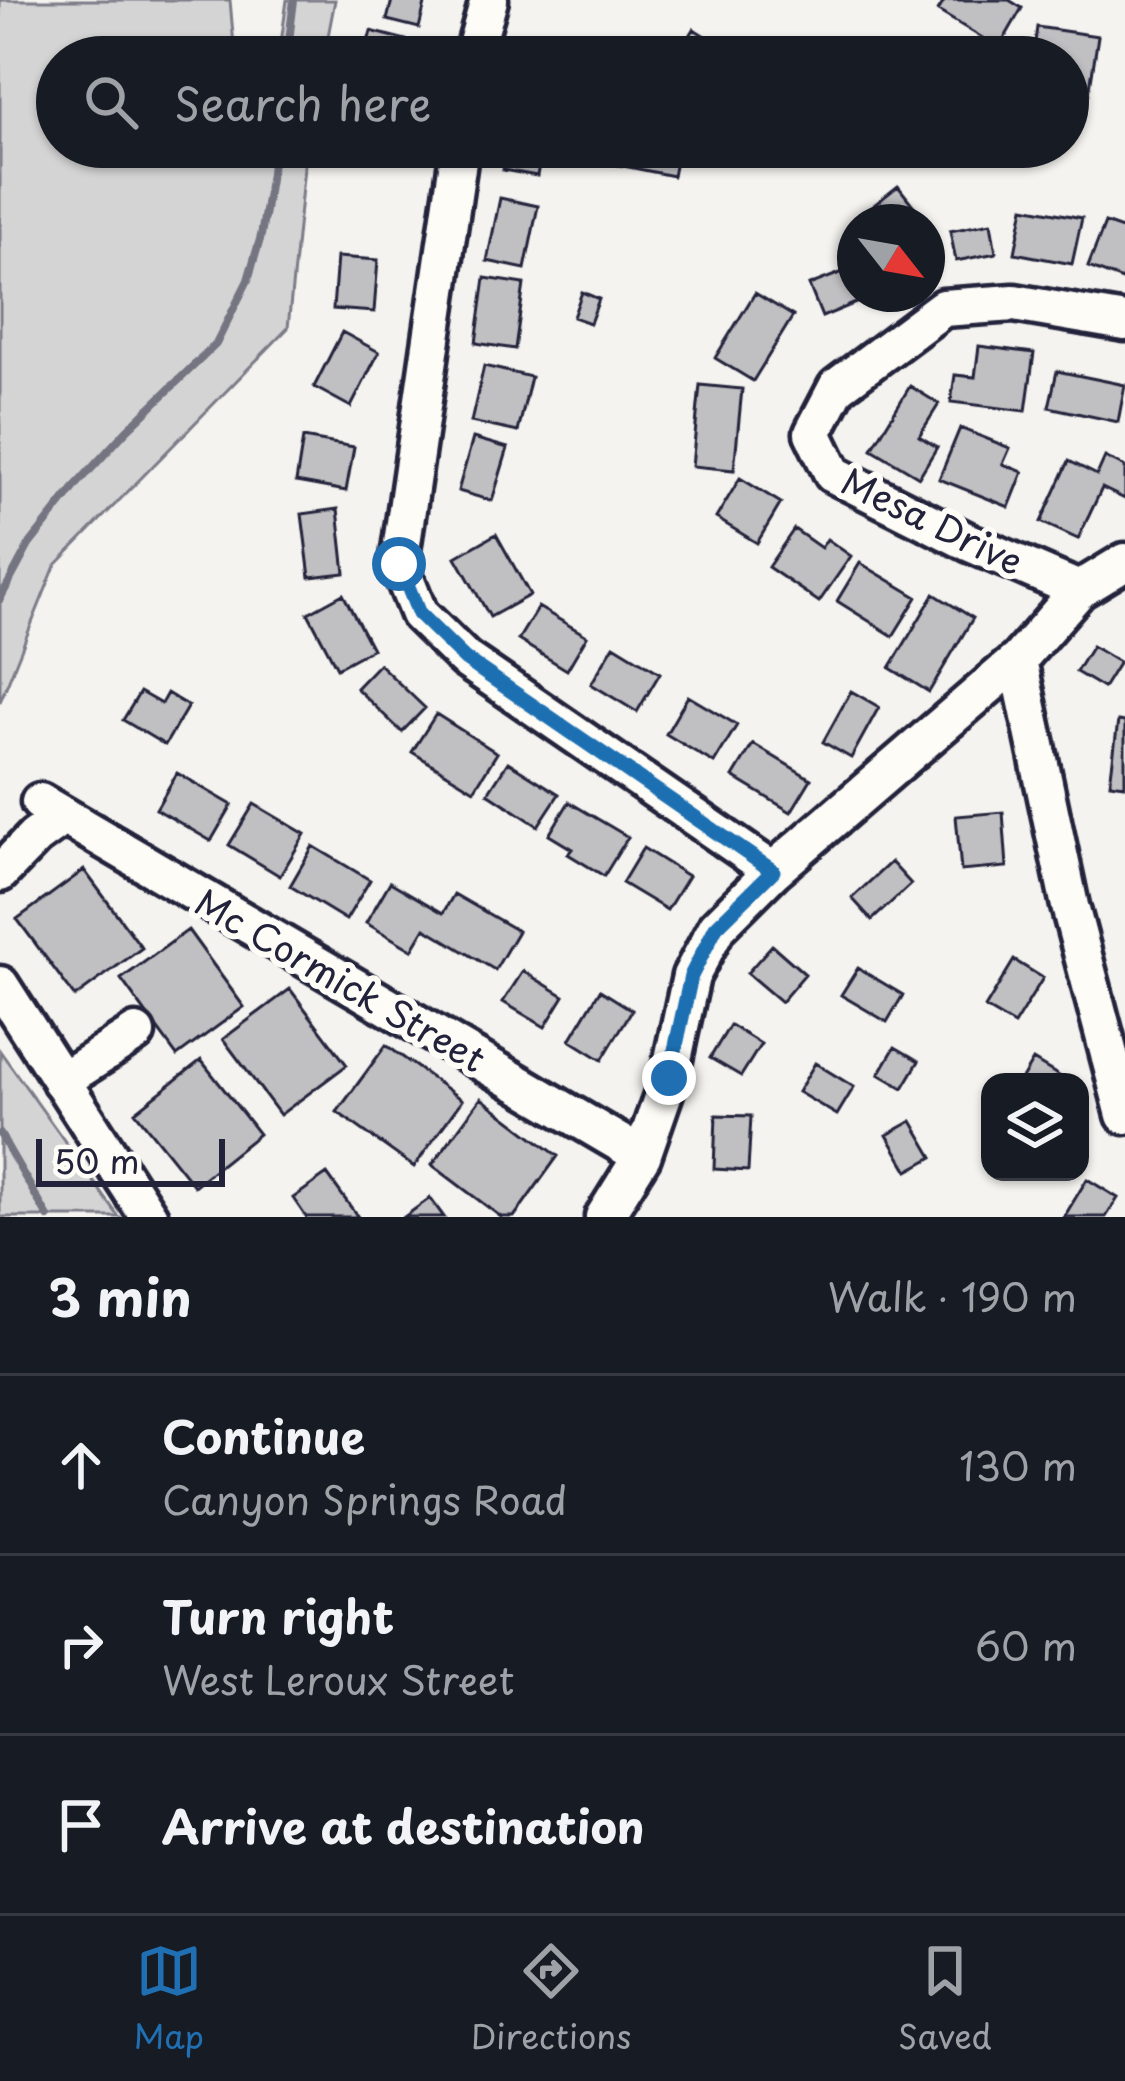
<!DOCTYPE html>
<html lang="en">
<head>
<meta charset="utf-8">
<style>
	:root { --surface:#171b24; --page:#242831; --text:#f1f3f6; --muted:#9ea1a6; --line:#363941; --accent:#1f6fb2 }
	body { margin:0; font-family:"Playpen Sans",sans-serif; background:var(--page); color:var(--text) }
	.controls { position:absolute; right:36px; bottom:36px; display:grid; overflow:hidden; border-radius:24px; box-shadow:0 3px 9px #0004 }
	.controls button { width:108px; height:108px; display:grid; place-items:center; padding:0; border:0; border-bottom:3px solid var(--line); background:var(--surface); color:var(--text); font:60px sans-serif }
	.compass { position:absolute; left:837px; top:204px; width:108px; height:108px; border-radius:50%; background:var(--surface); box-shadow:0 3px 9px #0004; rotate:121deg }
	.scale { position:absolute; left:36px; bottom:30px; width:189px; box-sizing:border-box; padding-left:12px; border:6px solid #22223b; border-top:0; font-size:33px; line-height:42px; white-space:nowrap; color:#22223b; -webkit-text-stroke:9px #fdfcf7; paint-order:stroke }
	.stop { position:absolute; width:36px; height:36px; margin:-27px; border:9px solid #1f6fb2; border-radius:50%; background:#fff }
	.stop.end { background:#1f6fb2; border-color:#fff; box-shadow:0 3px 12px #0008 }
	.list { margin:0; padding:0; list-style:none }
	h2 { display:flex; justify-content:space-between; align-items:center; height:156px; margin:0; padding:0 48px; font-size:51px }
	h2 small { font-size:39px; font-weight:400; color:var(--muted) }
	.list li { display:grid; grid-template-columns:78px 1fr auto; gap:36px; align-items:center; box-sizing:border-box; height:180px; padding:0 48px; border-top:3px solid var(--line) }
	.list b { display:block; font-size:45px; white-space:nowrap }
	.list p { margin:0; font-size:39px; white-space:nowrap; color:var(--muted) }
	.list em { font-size:39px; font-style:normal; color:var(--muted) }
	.icon { flex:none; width:66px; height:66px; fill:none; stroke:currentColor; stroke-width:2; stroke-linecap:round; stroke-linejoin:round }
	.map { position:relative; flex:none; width:1125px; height:1217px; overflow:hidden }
	.search { position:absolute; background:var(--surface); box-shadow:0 3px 9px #0004; left:36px; right:36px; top:36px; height:132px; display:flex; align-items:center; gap:30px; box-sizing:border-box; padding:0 42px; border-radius:66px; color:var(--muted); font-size:45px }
	.sheet { height:696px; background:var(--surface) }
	nav { display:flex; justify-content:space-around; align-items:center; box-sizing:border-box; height:168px; border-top:3px solid var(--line); background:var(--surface); font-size:33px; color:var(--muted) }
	nav a { display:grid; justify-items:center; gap:6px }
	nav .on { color:var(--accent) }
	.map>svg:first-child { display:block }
	.green { fill:#d5d4d5; stroke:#7c7b88; stroke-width:3 }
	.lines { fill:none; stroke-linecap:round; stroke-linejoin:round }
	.stream { stroke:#757582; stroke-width:8 }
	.building { fill:#c0bfc2; stroke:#22223b; stroke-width:3 }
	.minor-casing { stroke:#22223b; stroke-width:45 }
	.minor { stroke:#fdfcf7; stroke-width:36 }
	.route { stroke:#1f6fb2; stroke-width:15 }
	.labels { text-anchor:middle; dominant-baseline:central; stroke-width:12; stroke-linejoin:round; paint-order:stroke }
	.street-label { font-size:36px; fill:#22223b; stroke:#fdfcf7 }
</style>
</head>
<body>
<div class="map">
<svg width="1125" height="1217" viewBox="0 0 1125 1217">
	<rect width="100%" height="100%" fill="#f4f3ef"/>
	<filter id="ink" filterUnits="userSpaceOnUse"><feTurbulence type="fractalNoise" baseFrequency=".00833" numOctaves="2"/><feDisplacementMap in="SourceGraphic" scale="24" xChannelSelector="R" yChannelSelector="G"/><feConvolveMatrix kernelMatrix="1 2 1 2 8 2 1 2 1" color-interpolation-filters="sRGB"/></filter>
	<g filter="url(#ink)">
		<path class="green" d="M0,0H230L235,57H57V147H306L288,328L55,566L0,702Z
			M287,0H335L324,57H279Z
			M0,1051L119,1217H0Z"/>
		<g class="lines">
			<path class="stream" d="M287,57L294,0
				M0,599L29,545L79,482L126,431L216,344L248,280L261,236L275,147
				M0,1134L48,1217"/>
		</g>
		<path class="building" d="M392,0H426L419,28L387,20Z
			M945,0H1009L1022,8L999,48L938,11Z
			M1037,27L1098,36L1089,94L1068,91V57H1033Z
			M694,29L738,57H677Z
			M371,31L406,40L401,57H364Z
			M317,147H399L398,158L317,155Z
			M507,147H542L537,176L503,170Z
			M613,147H679L673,176L609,163Z
			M898,186L923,218L917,222H855V229L851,223Z
			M500,198L538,206L525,269L487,261Z
			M1024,207L1082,218L1072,264L1015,253Z
			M991,223L996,253L956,261L950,231Z
			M1105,223L1125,230V281L1088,267Z
			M337,257L378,260L374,312L333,309Z
			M848,270L855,294H858L861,301L822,317L809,285Z
			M485,278L524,284L515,349L476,343Z
			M582,292L599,299L590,323L573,317Z
			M755,293L793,316L753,381L715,358Z
			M342,332L379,352L351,407L314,387Z
			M979,346L1034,353L1026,411L951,402L955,375L975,377Z
			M484,366L531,377L518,432L471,422Z
			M1057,371L1125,385L1118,422L1049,407Z
			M700,385L742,389L734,470L692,466Z
			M910,386L939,404L919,436L937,447L919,477L872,449Z
			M960,428L1010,448L1003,464L1023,472L1009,507L939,479Z
			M303,438L354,447L346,491L296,482Z
			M473,438L508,448L492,501L458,491Z
			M1105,457L1125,467V499L1102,488L1078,539L1041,522L1069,461L1097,475Z
			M740,478L781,503L757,543L716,518Z
			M338,509L345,573L310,577L302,514Z
			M794,529L821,548L827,539L851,556L819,602L768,567Z
			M496,534L530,595L490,617L456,557Z
			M860,563L917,597L893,636L837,601Z
			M343,594L372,649L337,668L308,613Z
			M934,594L973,618L929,692L890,668Z
			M538,607L587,636L567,670L518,640Z
			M614,645L660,673L637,712L591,684Z
			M1092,646L1119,662L1103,688L1076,672Z
			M379,664L425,708L402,732L356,688Z
			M851,691L879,707L851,758L823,742Z
			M140,692L161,704L167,693L188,706L165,745L123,720Z
			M688,696L737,725L714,763L666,734Z
			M436,714L497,753L474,790L412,752Z
			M1118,721L1125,722V785L1110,783Z
			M753,744L811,779L791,812L733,777Z
			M508,762L559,794L538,826L488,793Z
			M177,773L232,805L211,841L156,809Z
			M569,802L628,837L604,876L568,854L572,849L549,835Z
			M254,804L305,834L280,876L229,845Z
			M1003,812L1007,867L961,871L956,816Z
			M313,846L370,880L346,920L290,886Z
			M643,848L688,876L667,910L622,883Z
			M891,862L911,884L872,920L852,898Z
			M84,870L142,948L75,997L17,919Z
			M390,882L443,913L454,894L518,931L495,970L425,928L412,950L366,923Z
			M188,930L244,1007L177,1056L121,979Z
			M772,945L805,974L781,1002L747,973Z
			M1014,960L1043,978L1014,1025L985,1008Z
			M858,968L903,995L887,1022L841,995Z
			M523,971L564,996L545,1027L503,1002Z
			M290,989L347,1065L280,1115L223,1039Z
			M600,990L632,1010L602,1060L570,1040Z
			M730,1025L761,1044L741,1076L710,1058Z
			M386,1045L462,1100L414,1167L337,1112Z
			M895,1047L919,1061L903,1088L879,1074Z
			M201,1060L259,1134L194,1186L135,1112Z
			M1033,1060L1069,1082H1020Z
			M815,1063L854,1087L837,1115L798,1092Z
			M481,1098L558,1156L514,1217H501L432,1165Z
			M716,1115L751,1116L748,1171L714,1169Z
			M912,1121L933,1157L908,1171L887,1135Z
			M327,1174L358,1217H306L293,1198Z
			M1087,1179L1118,1198L1106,1217H1064Z
			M430,1198L444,1217H404Z"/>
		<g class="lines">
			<defs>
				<path id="minor" d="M473,57L489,0
					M460,147L399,564L419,614L465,659L773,871
					M1079,590L968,542L833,474L813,433L837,387L943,308L1014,303L1125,322
					M1018,660L1070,906L1125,1115
					M40,802L642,1156
					M0,873L35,837L64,816
					M0,985L149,1217
					M61,1081L136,1033
					M604,1217L642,1156L669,1078L691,976L717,927L773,871L1018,660L1079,590L1125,562"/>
			</defs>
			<use href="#minor" class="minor-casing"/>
			<use href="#minor" class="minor"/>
		</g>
	</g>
	<g class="lines" filter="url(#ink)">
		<path class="route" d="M399,564L419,614L465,659L773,871L716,927L691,976L669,1078"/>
	</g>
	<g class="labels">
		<g class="street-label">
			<text transform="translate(933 520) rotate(26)">Mesa Drive</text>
			<text transform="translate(341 979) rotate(30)">Mc Cormick Street</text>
		</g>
	</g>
</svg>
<div class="controls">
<button><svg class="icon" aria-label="layers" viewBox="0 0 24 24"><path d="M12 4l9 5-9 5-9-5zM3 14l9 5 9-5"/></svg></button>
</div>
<svg class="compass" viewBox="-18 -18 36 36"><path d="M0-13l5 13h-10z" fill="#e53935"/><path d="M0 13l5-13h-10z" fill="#9ea1a6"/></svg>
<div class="scale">50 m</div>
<div class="stop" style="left:399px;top:564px"></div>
<div class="stop end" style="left:669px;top:1078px"></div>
<div class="search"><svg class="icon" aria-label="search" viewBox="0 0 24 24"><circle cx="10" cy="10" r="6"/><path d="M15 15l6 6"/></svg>Search here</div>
</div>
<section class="sheet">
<h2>3 min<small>Walk · 190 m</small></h2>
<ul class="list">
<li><svg class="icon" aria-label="ahead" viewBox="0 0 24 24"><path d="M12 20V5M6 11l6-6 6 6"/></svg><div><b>Continue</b><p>Canyon Springs Road</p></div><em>130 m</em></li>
<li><svg class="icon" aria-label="right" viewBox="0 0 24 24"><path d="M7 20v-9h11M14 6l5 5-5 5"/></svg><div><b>Turn right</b><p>West Leroux Street</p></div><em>60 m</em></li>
<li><svg class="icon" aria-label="arrive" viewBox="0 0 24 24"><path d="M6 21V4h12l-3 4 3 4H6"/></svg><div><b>Arrive at destination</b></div></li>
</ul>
</section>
<nav>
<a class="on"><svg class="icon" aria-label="map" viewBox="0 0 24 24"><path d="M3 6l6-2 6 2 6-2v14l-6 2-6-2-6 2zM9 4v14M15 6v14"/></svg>Map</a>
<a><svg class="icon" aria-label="directions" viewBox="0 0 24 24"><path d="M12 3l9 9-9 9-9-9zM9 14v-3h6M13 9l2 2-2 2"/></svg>Directions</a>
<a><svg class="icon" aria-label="saved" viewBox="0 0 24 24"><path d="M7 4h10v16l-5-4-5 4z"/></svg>Saved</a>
</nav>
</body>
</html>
